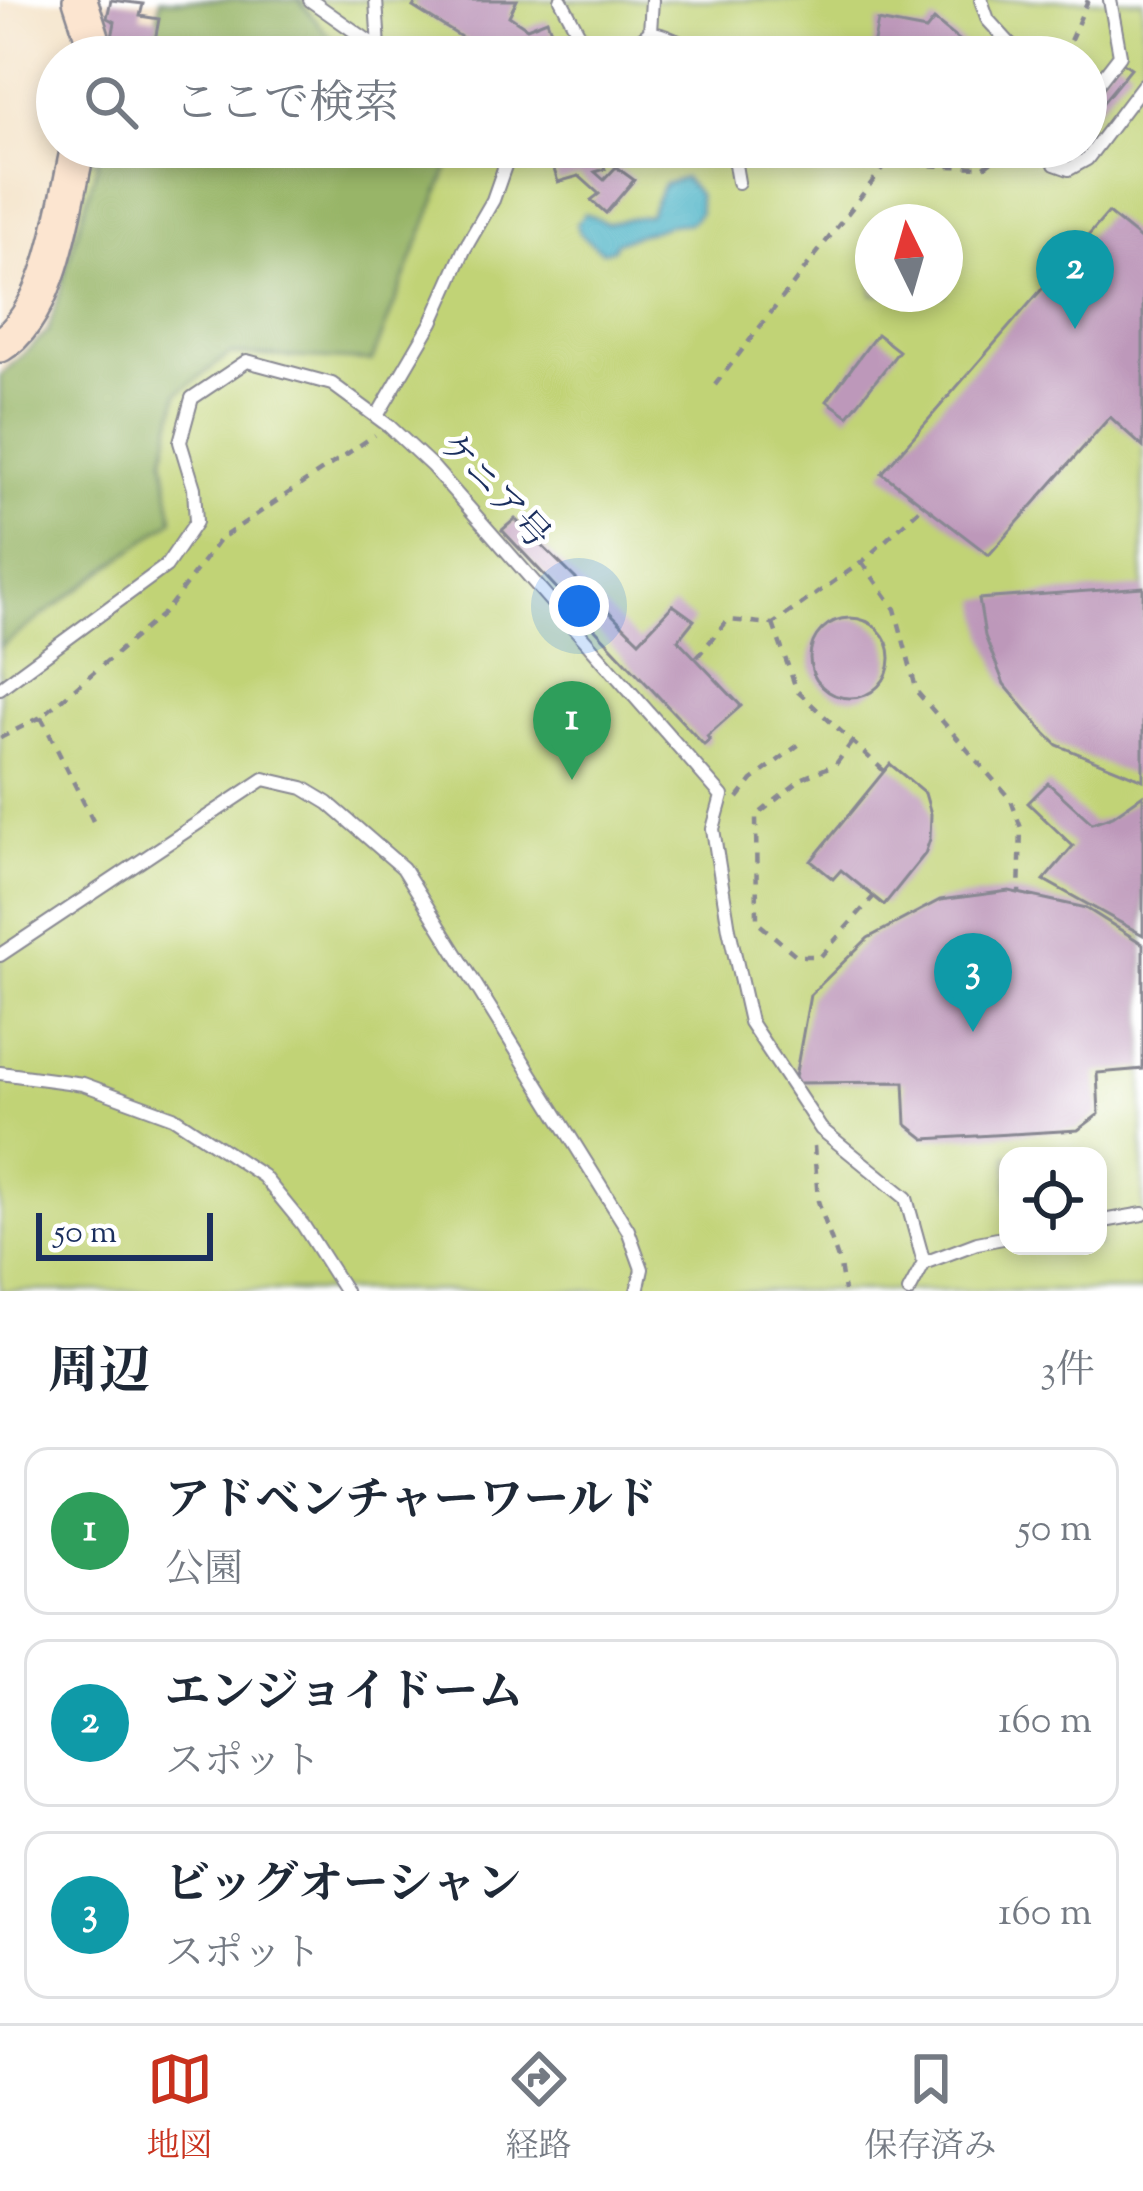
<!DOCTYPE html>
<html lang="ja">
<head>
<meta charset="utf-8">
<style>
	:root { --surface:#fff; --page:#f6f6f7; --text:#1f2937; --muted:#747a83; --line:#e0e1e3; --accent:#c8321e }
	body { margin:0; font-family:"Sorts Mill Goudy","Noto Serif JP",serif; background:var(--page); color:var(--text) }
	.controls { position:absolute; right:36px; bottom:36px; display:grid; overflow:hidden; border-radius:24px; box-shadow:0 6px 18px #0003 }
	.controls button { width:108px; height:108px; display:grid; place-items:center; padding:0; border:0; border-bottom:3px solid var(--line); background:var(--surface); color:var(--text); font:60px sans-serif }
	.compass { position:absolute; left:855px; top:204px; width:108px; height:108px; border-radius:50%; background:var(--surface); box-shadow:0 6px 18px #0003; rotate:355deg }
	.scale { position:absolute; left:36px; bottom:30px; width:177px; box-sizing:border-box; padding-left:12px; border:6px solid #1b2f5e; border-top:0; font-size:33px; line-height:42px; white-space:nowrap; color:#1b2f5e; -webkit-text-stroke:9px #fff; paint-order:stroke }
	.you { position:absolute; left:579px; top:606px; width:42px; height:42px; margin:-30px; border:9px solid #fff; border-radius:50%; background:#1a73e8; box-shadow:0 0 0 18px #1a73e833 }
	.badge { display:grid; place-items:center; width:78px; height:78px; border-radius:50%; background:var(--accent); color:#fff; font-size:39px; font-weight:700 }
	.pin { position:absolute; translate:-50% -99px; filter:drop-shadow(0 3px 6px #0008) }
	.pin::after { content:''; position:absolute; top:63px; width:42px; height:36px; background:inherit; clip-path:polygon(0 0,100% 0,50% 100%) }
	.list { margin:0; padding:0; list-style:none }
	h2 { display:flex; justify-content:space-between; align-items:center; height:156px; margin:0; padding:0 48px; font-size:51px }
	h2 small { font-size:39px; font-weight:400; color:var(--muted) }
	.list li { display:grid; grid-template-columns:78px 1fr auto; gap:36px; align-items:center; box-sizing:border-box; height:168px; margin:0 24px 24px; padding:0 24px; border:3px solid var(--line); border-radius:24px }
	.list b { display:block; font-size:45px; white-space:nowrap }
	.list p { margin:0; font-size:39px; white-space:nowrap; color:var(--muted) }
	.list em { font-size:39px; font-style:normal; color:var(--muted) }
	.icon { flex:none; width:66px; height:66px; fill:none; stroke:currentColor; stroke-width:2; stroke-linecap:round; stroke-linejoin:round }
	.map { position:relative; flex:none; width:1143px; height:1291px; overflow:hidden }
	.search { position:absolute; background:var(--surface); box-shadow:0 6px 18px #0003; left:36px; right:36px; top:36px; height:132px; display:flex; align-items:center; gap:30px; box-sizing:border-box; padding:0 42px; border-radius:66px; color:var(--muted); font-size:45px }
	.sheet { height:732px; background:var(--surface) }
	nav { display:flex; justify-content:space-around; align-items:center; box-sizing:border-box; height:168px; border-top:3px solid var(--line); background:var(--surface); font-size:33px; color:var(--muted) }
	nav a { display:grid; justify-items:center; gap:6px }
	nav .on { color:var(--accent) }
	.map>svg:first-child { display:block }
	.green { fill:#c1d376; stroke:#6e816a; stroke-width:3; fill-rule:evenodd }
	.forest { fill:#98b567; stroke:#5a7262; stroke-width:3 }
	.water { fill:#46b1c4; stroke:#307091; stroke-width:3 }
	.building { fill:#bd98ba }
	.lines { fill:none; stroke-linecap:round; stroke-linejoin:round }
	.lane-casing { stroke:#888892; stroke-width:16 }
	.secondary-casing { stroke:#888892; stroke-width:38 }
	.path { stroke:#888892; stroke-width:4.5; stroke-dasharray:9 9; stroke-linecap:butt }
	.lane { stroke:#fff; stroke-width:12 }
	.secondary { stroke:#fce5d0; stroke-width:33 }
	.labels { text-anchor:middle; dominant-baseline:central; stroke-width:9; stroke-linejoin:round; paint-order:stroke }
	.street-label { font-size:36px; fill:#1b2f5e; stroke:#fff }
</style>
</head>
<body>
<div class="map">
<svg width="1143" height="1291" viewBox="0 0 1143 1291">
	<rect width="100%" height="100%" fill="#fff"/>
	<filter id="ink" filterUnits="userSpaceOnUse"><feTurbulence type="fractalNoise" baseFrequency=".00833" numOctaves="2"/><feDisplacementMap in="SourceGraphic" scale="24" xChannelSelector="R" yChannelSelector="G"/><feConvolveMatrix kernelMatrix="1 2 1 2 8 2 1 2 1" color-interpolation-filters="sRGB"/></filter>
	<filter id="wash" filterUnits="userSpaceOnUse"><feTurbulence type="fractalNoise" baseFrequency=".004" numOctaves="4" result="noise"/><feDisplacementMap in="SourceGraphic" scale="48" xChannelSelector="R" yChannelSelector="G"/><feGaussianBlur stdDeviation="2.7" result="paint"/><feColorMatrix in="noise" values="0 0 0 0 0 0 0 0 0 0 0 0 0 0 0 0 0 1.4 0 .05"/><feComposite in="paint" operator="in"/></filter>
	<g filter="url(#wash)">
		<rect width="100%" height="100%" fill="#f4e2c6"/>
		<path class="green" d="M172,0H1143V1291H0V405L76,299L60,280L86,159L150,160L153,147H1086V57H167ZM873,222H945V294H873ZM1008,1156H1098V1246H1008Z"/>
		<path class="forest" d="M160,0H299L325,32L353,57H152Z
			M102,148H456L372,361L230,354L178,393L164,458L173,520L0,647V376L48,331Z"/>
		<path class="water" d="M684,178L698,194L700,212L690,223L668,225L616,242L613,249L602,252L579,233L577,223L585,213L607,223L649,215L664,184Z"/>
		<g id="blocks">
			<path class="building" d="M111,0L143,4L140,16L159,19L152,57H116L120,40L112,38L115,22L107,18Z
				M418,0H517L509,16L527,28L547,20L561,57H479L482,50L413,7Z
				M934,20L969,48L964,57H871L878,21L926,30Z
				M1115,57L1131,68L1086,123V91Z
				M547,147H612L599,153L605,169L595,172L604,180L616,167L634,180L606,213L591,200L599,194L579,176L558,182Z
				M1108,213L1143,241V447L1110,417L989,555L882,473Z
				M877,334L899,351L848,416L827,401Z
				M515,519L639,641L673,605L694,620L678,640L741,706L707,736L710,740L704,745L502,530Z
				M1143,587V780L1057,745L1045,733L1004,684L985,636L979,599Z
				M810 658a40 40 0 1 1 80 0a40 40 0 1 1-80 0Z
				M890,764L925,793L931,814L930,839L925,854L884,905L841,870L833,879L811,861Z
				M1048,783L1092,823L1113,816L1143,795V935L1044,880L1073,846L1028,803Z
				M1009,891L1086,908L1143,944V1069L1097,1073L1099,1114L1078,1130L925,1139L906,1124L904,1082L794,1083L810,995L868,938L940,900Z"/>
		</g>
	</g>
	<g filter="url(#ink)">
		<use href="#blocks" fill-opacity="0" stroke="#888892" stroke-width="3"/>
		<g class="lines">
			<defs>
				<path id="lane" d="M310,0L391,57
					M376,0L379,48
					M561,0L591,57
					M981,0L988,20L1022,57
					M650,32C671,36 691,49 713,57
					M618,57L650,32L652,0
					M1086,99L1120,55L1110,0
					M732,147L738,182
					M1053,147L1055,164L1069,169L1087,159L1143,85
					M377,416L432,322L464,250L493,200L507,160L506,147
					M0,688L166,566L196,522L194,488L180,442L192,398L247,361L332,384L389,426L432,466L722,796L713,829L729,929L750,1022L821,1129L906,1198L924,1263L909,1291
					M0,955L264,779L303,788L328,803L403,868L628,1230L642,1269L637,1291
					M0,1073L83,1084L173,1117L263,1176L303,1225L345,1291
					M1098,1222L1143,1214
					M924,1263L977,1243L1008,1237"/>
				<path id="secondary" d="M80,0L92,37L94,57
					M0,345C52,314 65,204 78,147"/>
			</defs>
			<use href="#lane" class="lane-casing"/>
			<use href="#secondary" class="secondary-casing"/>
			<path class="path" d="M1063,57L1088,0
				M715,385L886,164L984,167L1010,147
				M862,562L895,609L917,692L1011,800L1021,828L1019,893
				M773,624L797,691L884,771
				M697,657L728,620L773,624L862,562L924,505
				M41,717L93,821
				M0,738L41,717L166,611L220,539L375,435
				M852,742L836,764L803,778L756,816L757,922L797,956H821L874,896
				M738,798L752,780L801,743
				M814,1146L818,1201L840,1265L844,1291"/>
			<use href="#lane" class="lane"/>
			<use href="#secondary" class="secondary"/>
		</g>
	</g>
	<g class="labels">
		<g class="street-label">
			<text transform="translate(493 492) rotate(47)">ケニア号</text>
		</g>
	</g>
</svg>
<div class="controls">
<button><svg class="icon" aria-label="locate" viewBox="0 0 24 24"><circle cx="12" cy="12" r="6"/><path d="M12 2v4M12 18v4M2 12h4M18 12h4"/></svg></button>
</div>
<svg class="compass" viewBox="-18 -18 36 36"><path d="M0-13l5 13h-10z" fill="#e53935"/><path d="M0 13l5-13h-10z" fill="#747a83"/></svg>
<div class="scale">50 m</div>
<div class="you"></div>
<div class="pin badge" style="left:572px;top:780px;background:#2e9e5b">1</div>
<div class="pin badge" style="left:1075px;top:329px;background:#0f9aa8">2</div>
<div class="pin badge" style="left:973px;top:1032px;background:#0f9aa8">3</div>
<div class="search"><svg class="icon" aria-label="search" viewBox="0 0 24 24"><circle cx="10" cy="10" r="6"/><path d="M15 15l6 6"/></svg>ここで検索</div>
</div>
<section class="sheet">
<h2>周辺<small>3件</small></h2>
<ul class="list">
<li><span class="badge" style="background:#2e9e5b">1</span><div><b>アドベンチャーワールド</b><p>公園</p></div><em>50 m</em></li>
<li><span class="badge" style="background:#0f9aa8">2</span><div><b>エンジョイドーム</b><p>スポット</p></div><em>160 m</em></li>
<li><span class="badge" style="background:#0f9aa8">3</span><div><b>ビッグオーシャン</b><p>スポット</p></div><em>160 m</em></li>
</ul>
</section>
<nav>
<a class="on"><svg class="icon" aria-label="map" viewBox="0 0 24 24"><path d="M3 6l6-2 6 2 6-2v14l-6 2-6-2-6 2zM9 4v14M15 6v14"/></svg>地図</a>
<a><svg class="icon" aria-label="directions" viewBox="0 0 24 24"><path d="M12 3l9 9-9 9-9-9zM9 14v-3h6M13 9l2 2-2 2"/></svg>経路</a>
<a><svg class="icon" aria-label="saved" viewBox="0 0 24 24"><path d="M7 4h10v16l-5-4-5 4z"/></svg>保存済み</a>
</nav>
</body>
</html>
